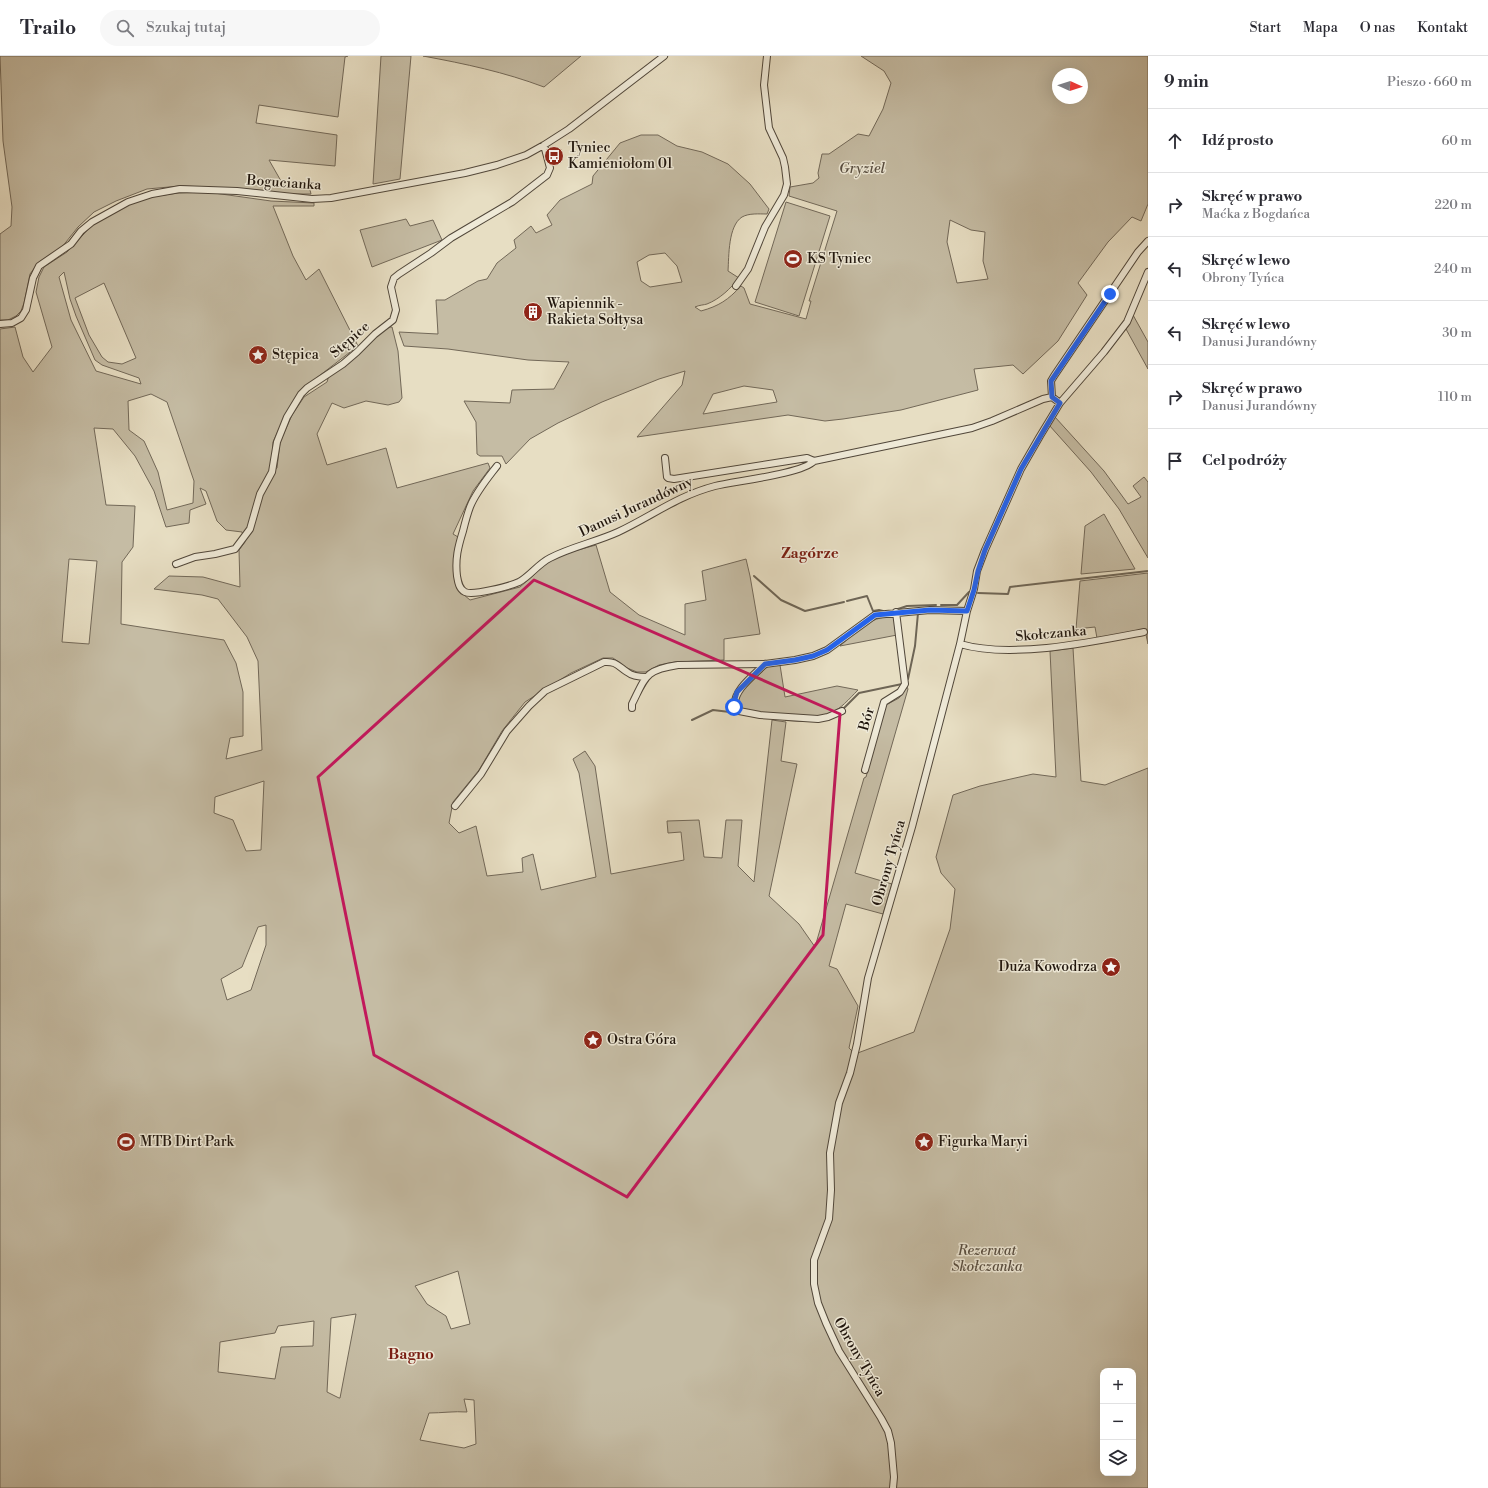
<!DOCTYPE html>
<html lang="pl">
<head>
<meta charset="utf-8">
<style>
	:root { --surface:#fff; --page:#f7f7f7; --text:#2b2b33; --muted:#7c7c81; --line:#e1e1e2 }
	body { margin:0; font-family:"Libre Bodoni",serif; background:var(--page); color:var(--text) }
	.controls { position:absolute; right:12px; bottom:12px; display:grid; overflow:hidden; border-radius:8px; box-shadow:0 4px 16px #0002 }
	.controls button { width:36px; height:36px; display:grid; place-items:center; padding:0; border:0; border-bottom:1px solid var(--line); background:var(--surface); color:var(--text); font:20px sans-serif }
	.compass { position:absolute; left:1052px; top:12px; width:36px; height:36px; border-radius:50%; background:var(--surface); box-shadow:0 4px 16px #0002; rotate:93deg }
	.stop { position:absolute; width:12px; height:12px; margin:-9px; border:3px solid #2563eb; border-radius:50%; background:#fff }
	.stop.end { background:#2563eb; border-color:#fff; box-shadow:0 1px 4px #0008 }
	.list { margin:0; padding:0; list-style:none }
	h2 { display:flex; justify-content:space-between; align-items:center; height:52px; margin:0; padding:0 16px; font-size:17px }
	h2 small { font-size:13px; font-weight:400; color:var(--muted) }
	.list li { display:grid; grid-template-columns:26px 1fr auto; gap:12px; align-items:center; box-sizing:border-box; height:64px; padding:0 16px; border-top:1px solid var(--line) }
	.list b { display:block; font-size:15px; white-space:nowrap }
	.list p { margin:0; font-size:13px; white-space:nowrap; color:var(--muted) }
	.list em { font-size:13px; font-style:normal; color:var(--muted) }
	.icon { flex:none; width:22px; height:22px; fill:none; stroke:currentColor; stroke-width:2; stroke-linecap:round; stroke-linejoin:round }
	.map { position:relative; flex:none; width:1148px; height:1432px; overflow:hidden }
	header { display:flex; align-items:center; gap:24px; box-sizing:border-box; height:56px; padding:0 20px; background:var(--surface); border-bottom:1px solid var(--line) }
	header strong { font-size:19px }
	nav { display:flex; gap:22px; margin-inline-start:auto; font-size:14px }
	.search { width:280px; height:36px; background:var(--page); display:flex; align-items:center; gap:10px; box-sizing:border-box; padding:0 14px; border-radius:22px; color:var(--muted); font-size:15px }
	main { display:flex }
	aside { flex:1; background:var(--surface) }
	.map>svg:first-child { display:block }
	.green { fill:#c5bca4; stroke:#726858; fill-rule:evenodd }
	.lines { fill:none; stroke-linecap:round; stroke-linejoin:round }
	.stream { stroke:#6e6555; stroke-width:2 }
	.minor-casing { stroke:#51473a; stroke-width:8 }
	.minor { stroke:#efead8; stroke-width:6 }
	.route { stroke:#2563eb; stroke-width:5 }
	.marked { fill:none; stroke:#c2185b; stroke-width:3; stroke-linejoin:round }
	.labels { text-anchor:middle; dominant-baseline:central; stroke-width:3; stroke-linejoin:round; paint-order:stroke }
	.poi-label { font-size:14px; fill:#1f150d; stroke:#efead8; text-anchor:start }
	.park-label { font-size:14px; font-style:italic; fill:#594f42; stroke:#efead8 }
	.street-label { font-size:14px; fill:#1f150d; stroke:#efead8 }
	.neighbourhood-label { font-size:15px; font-weight:bold; fill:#7a1f14; stroke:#efead8 }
</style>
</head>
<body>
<header>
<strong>Trailo</strong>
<div class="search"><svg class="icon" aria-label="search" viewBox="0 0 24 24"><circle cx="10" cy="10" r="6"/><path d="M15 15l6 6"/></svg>Szukaj tutaj</div>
<nav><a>Start</a><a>Mapa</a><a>O nas</a><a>Kontakt</a></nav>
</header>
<main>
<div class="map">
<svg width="1148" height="1432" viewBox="0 0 1148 1432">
	<rect width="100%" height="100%" fill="#e7dec3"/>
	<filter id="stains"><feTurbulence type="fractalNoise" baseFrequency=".005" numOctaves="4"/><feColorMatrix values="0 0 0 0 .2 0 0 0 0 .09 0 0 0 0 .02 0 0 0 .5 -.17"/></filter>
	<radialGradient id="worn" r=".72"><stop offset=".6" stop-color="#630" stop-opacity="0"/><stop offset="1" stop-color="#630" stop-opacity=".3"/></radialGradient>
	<path class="green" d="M0,0H348L345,1L338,61L259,49L256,67L337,79L335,110L269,104L281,125L310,134L311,138H289L208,131L180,130L147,133L116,145L94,156L78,171L62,191L39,206L30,218L24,247L21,255L16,260L8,264H0V178L11,170L12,151L3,85Z
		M381,0H411L400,123L373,128Z
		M423,0H581L544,31C504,16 466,8 423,0Z
		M861,0H1148V148L1141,165L1132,161L1108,186L1078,227L1087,239L1058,285L1023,318L1013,309L974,313L978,334L901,354L843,363L825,365L788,359L637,381L682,329L685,315L659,323L602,346L558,367L530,383L506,408L502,400H480L477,398L476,366L464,345L510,347L512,334L554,333L569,306L528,304L448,293L404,290L399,276L438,278L436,244H445L478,225L487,223L497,207L516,192L514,184L531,170L536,177L552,169L547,159L560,144L592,128L593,120L620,87L641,79H658L677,90L702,96L728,108L750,128L769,153L767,158C759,158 749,157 742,161C728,170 729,200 728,215L739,222C731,232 720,243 707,248C704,249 699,249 695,251L701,255C719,250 728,244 741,230L744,232L750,248L806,263L811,245H809L837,155L789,140L790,131L813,127L819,122L818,117L822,98H829L858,78L869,80L883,53L891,27L884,15ZM1058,18H1082V42H1058ZM950,164L971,174L985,176L983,205L988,223L957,227L947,186ZM665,197L677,210L682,226L650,231L641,225L637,206L649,199ZM744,330L773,334L777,346L703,358L713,338Z
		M207,136L271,145L314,147V150H273L293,200L306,224L319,213L358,290L306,330L284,362L273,386L271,416L277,412L280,386L292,359L304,341L327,326L329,319L387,271H392L398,295L402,342L399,346L388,349L366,345L344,352L332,347L317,378L327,409L386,392L397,432L488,407L490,412L473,435L453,478L458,481L454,503L457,533L470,544L520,531L534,519L549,502L596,489L610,536L639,559L685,579V548L706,544L702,515L746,503L750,520L760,578L724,583V604L675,606L659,609L646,616H637L627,612L613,602H603L571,617L525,646L502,675L479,714L453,746L449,767L459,777L476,770L487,820L523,816L522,802L533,798L541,834L596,821L579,717L573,703L585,695L595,710L611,818L684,804L681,776L668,777L667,765L699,764L704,801L722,802L726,764H742L738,810L754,826L772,664L786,666L781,705L797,708L769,840L799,868L815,891L864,722L866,721L886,649L899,642L907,631L908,633L855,817L892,828L883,858L846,848L829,910L837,913L858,950L849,992L855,998L914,976L950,873L955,833L941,817L936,801L953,739L980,730L1033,718L1056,721L1050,595L1073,592L1081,725L1105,729L1148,712V1432H0V273L15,271L23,301L33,316L52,291L36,236L39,221L44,211L67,196L97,164L120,151L150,141L178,137ZM64,216L70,243L76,260L95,304L102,309L139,322L141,328L96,315L71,264L59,221ZM104,227L136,302L122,308L108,306L102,301L89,279L75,242ZM151,338L167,346L194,425L193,447L167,454L158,416L144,385L129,374L128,345ZM94,372L113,373L135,400L154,435L166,471L189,467L190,454L206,448L200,432L206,435L217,465L226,474L242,476L245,486L239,494L240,531L203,521L169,520L154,533L202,539L218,543L247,581L258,605L262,694L226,703L230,682L243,680V636L236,607L224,584L121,568L122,506L133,491L135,450L106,449ZM69,503L97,505L89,588L62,586ZM264,725L261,794L246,795L233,764L214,757L215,741ZM266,869V889L251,934L227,944L221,923L242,911L258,871ZM458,1215L470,1268L451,1273L446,1260L427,1248L415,1230ZM356,1258L340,1342H339L327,1336L331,1262ZM314,1265L313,1290L281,1291L275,1323L218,1316L220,1286L275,1277L278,1270ZM1103,1315H1133V1417H1103ZM464,1343L474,1344L476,1388L464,1392L420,1384L429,1357C442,1357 454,1355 467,1356Z
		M786,146L830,160L799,260L755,246Z
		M406,163L410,170L433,164L442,184L372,211L360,174Z
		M1133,259L1148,286V313L1126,273L1130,267Z
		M1055,361L1104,415L1128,448L1141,441L1133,430L1144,421L1148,426V502L1119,453L1091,416L1049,369Z
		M1104,458L1135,513L1081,518L1085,470Z
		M1148,517V588L1145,574L1097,582L1095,571L1076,573L1080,525Z
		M893,560L896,566L897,579L840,590C858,574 867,562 893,560Z
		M771,609H780L785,641L837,630L858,634C849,643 841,653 829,658C815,663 750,659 738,651L739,638L766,612Z"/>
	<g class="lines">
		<path class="stream" d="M754,520L781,544L805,555L844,546
			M978,537L1008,538L1010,531L1148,515
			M847,545L867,540L873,555L879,554L883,555
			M941,549H957L969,536
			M895,554L907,550L936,549
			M908,623L915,590L918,557
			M844,652L859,637L902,628
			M692,664L713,654L738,657
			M786,664L806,665"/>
		<defs>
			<path id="minor" d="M736,230L748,213L765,171L784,139L787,128L785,111L783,102L769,72L764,29L767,0
				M0,268L12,267L21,262L26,254L33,222L39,210L71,188L81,175L92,166L128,146L152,138L180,133L237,135L312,143L331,142L465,117L497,109L526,99L544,89L569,73L664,0
				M1052,341L1051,325L1054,320L1138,196L1148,185
				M665,402L667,421L668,422L674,423L807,402L814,405
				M497,410C487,423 476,436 470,451C467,459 465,467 463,475C458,491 455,503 457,520C458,526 459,533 465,536C473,540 510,530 519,526C530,520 538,508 550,502C571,491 596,486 618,476C652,460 677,440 715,430C735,425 802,418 814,405L972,372L992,365L1043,343L1052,341L1060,347
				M176,508L195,501L215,498L235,493L250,473L260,438L272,416L277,386L287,361L301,338L307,332L343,308L357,296L375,278L393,264L396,254L391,231L394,222L399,218L431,197L451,182L512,146L547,119L550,112L544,89
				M960,588C1011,603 1092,586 1144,576
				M765,608C754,619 732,635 735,651L739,655L760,659L818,663L828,661L842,655
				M632,652V648C646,620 645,614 678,609L765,608L795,604L813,600L827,594L875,559L930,554L967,555
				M865,714L884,646L900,636L905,628L896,556
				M455,750L481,718L507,675L529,650L545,635L604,606C616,605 618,610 627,616C632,620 639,621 646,621
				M893,1432L894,1421L891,1387L888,1375L881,1362L839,1295L826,1267L818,1247L814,1228V1204L829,1163L831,1134L830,1097L839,1047L850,1017L857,988L868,922L912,771L960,588L967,555L974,533L977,515L985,494L1021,413L1040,380L1060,347L1104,296L1127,266L1148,216"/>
		</defs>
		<use href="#minor" class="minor-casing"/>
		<use href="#minor" class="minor"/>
	</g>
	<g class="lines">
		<path class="route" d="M734,651V646L737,636L765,608L795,604L813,600L827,594L875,559L930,554L967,555L974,534L978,515L985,494L1021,413L1060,347L1052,341L1051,325L1110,238"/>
	</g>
	<path class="marked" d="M534,524L840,658L823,879L627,1141L374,999L318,721Z"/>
	<defs>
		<symbol id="bus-disc" viewBox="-11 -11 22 22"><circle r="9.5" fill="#8f2418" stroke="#efead8"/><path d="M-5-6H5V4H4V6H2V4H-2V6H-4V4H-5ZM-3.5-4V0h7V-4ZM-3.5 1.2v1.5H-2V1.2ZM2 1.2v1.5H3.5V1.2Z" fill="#fff"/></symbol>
		<symbol id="stadium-disc" viewBox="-11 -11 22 22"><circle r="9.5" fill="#8f2418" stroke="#efead8"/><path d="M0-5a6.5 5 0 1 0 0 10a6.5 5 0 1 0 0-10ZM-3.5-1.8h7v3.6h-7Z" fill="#fff"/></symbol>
		<symbol id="building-disc" viewBox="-11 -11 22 22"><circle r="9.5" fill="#8f2418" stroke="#efead8"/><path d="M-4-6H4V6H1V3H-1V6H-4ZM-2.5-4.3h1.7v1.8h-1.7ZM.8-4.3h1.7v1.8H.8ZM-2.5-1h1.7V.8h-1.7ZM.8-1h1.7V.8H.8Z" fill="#fff"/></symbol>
		<symbol id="sight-disc" viewBox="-11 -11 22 22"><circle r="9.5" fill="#8f2418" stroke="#efead8"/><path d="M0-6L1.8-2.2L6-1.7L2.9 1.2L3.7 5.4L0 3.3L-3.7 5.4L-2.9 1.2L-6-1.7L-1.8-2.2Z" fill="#fff"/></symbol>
	</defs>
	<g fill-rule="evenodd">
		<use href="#bus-disc" x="543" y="89" width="22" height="22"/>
		<use href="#stadium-disc" x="782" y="192" width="22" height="22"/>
		<use href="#building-disc" x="522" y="245" width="22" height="22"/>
		<use href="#sight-disc" x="247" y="288" width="22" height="22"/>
		<use href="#sight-disc" x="1100" y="900" width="22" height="22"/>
		<use href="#sight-disc" x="582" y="973" width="22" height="22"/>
		<use href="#stadium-disc" x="115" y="1075" width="22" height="22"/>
		<use href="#sight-disc" x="913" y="1075" width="22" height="22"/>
	</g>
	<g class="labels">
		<g class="poi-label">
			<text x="568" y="92">Tyniec<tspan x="568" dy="16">Kamieniołom 01</tspan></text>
			<text x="807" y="203">KS Tyniec</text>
			<text x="547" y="248">Wapiennik -<tspan x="547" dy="16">Rakieta Sołtysa</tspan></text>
			<text x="272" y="299">Stępica</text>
			<text x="1097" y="911" text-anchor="end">Duża Kowodrza</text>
			<text x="607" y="984">Ostra Góra</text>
			<text x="140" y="1086">MTB Dirt Park</text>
			<text x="938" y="1086">Figurka Maryi</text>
		</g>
		<g class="park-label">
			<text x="862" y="113">Gryziel</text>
			<text x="987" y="1195">Rezerwat<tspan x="987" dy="16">Skołczanka</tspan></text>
		</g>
		<g class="street-label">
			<text transform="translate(284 127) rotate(4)">Bogucianka</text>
			<text transform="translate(350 284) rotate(-41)">Stępice</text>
			<text transform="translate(636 451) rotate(-25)">Danusi Jurandówny</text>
			<text transform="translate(1051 578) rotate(-5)">Skołczanka</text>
			<text transform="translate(867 663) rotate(-74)">Bór</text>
			<text transform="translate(889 807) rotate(-74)">Obrony Tyńca</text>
			<text transform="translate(859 1301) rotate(60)">Obrony Tyńca</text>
		</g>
		<g class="neighbourhood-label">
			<text x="810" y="497">Zagórze</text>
			<text x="411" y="1298">Bagno</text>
		</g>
	</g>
	<rect width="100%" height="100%" filter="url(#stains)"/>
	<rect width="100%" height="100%" fill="url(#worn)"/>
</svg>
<div class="controls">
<button>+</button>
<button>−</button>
<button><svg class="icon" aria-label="layers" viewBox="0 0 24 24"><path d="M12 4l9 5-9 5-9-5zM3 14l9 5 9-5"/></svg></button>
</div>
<svg class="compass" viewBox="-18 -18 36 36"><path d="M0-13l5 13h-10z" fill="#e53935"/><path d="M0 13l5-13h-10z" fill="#7c7c81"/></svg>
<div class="stop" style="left:734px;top:651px"></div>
<div class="stop end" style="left:1110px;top:238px"></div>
</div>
<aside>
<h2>9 min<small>Pieszo · 660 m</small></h2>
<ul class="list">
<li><svg class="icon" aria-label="ahead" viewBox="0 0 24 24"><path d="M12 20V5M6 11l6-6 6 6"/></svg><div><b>Idź prosto</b></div><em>60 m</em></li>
<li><svg class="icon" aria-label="right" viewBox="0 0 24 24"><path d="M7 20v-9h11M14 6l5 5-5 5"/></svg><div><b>Skręć w prawo</b><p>Maćka z Bogdańca</p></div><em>220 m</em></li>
<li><svg class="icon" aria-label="left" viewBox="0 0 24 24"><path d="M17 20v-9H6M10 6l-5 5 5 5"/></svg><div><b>Skręć w lewo</b><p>Obrony Tyńca</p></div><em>240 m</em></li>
<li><svg class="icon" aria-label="left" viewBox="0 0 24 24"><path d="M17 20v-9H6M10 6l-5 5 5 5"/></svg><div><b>Skręć w lewo</b><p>Danusi Jurandówny</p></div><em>30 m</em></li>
<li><svg class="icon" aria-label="right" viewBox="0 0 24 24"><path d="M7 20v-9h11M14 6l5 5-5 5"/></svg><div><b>Skręć w prawo</b><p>Danusi Jurandówny</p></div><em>110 m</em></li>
<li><svg class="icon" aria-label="arrive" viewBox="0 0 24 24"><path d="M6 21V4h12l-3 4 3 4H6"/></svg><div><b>Cel podróży</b></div></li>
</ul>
</aside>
</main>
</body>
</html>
